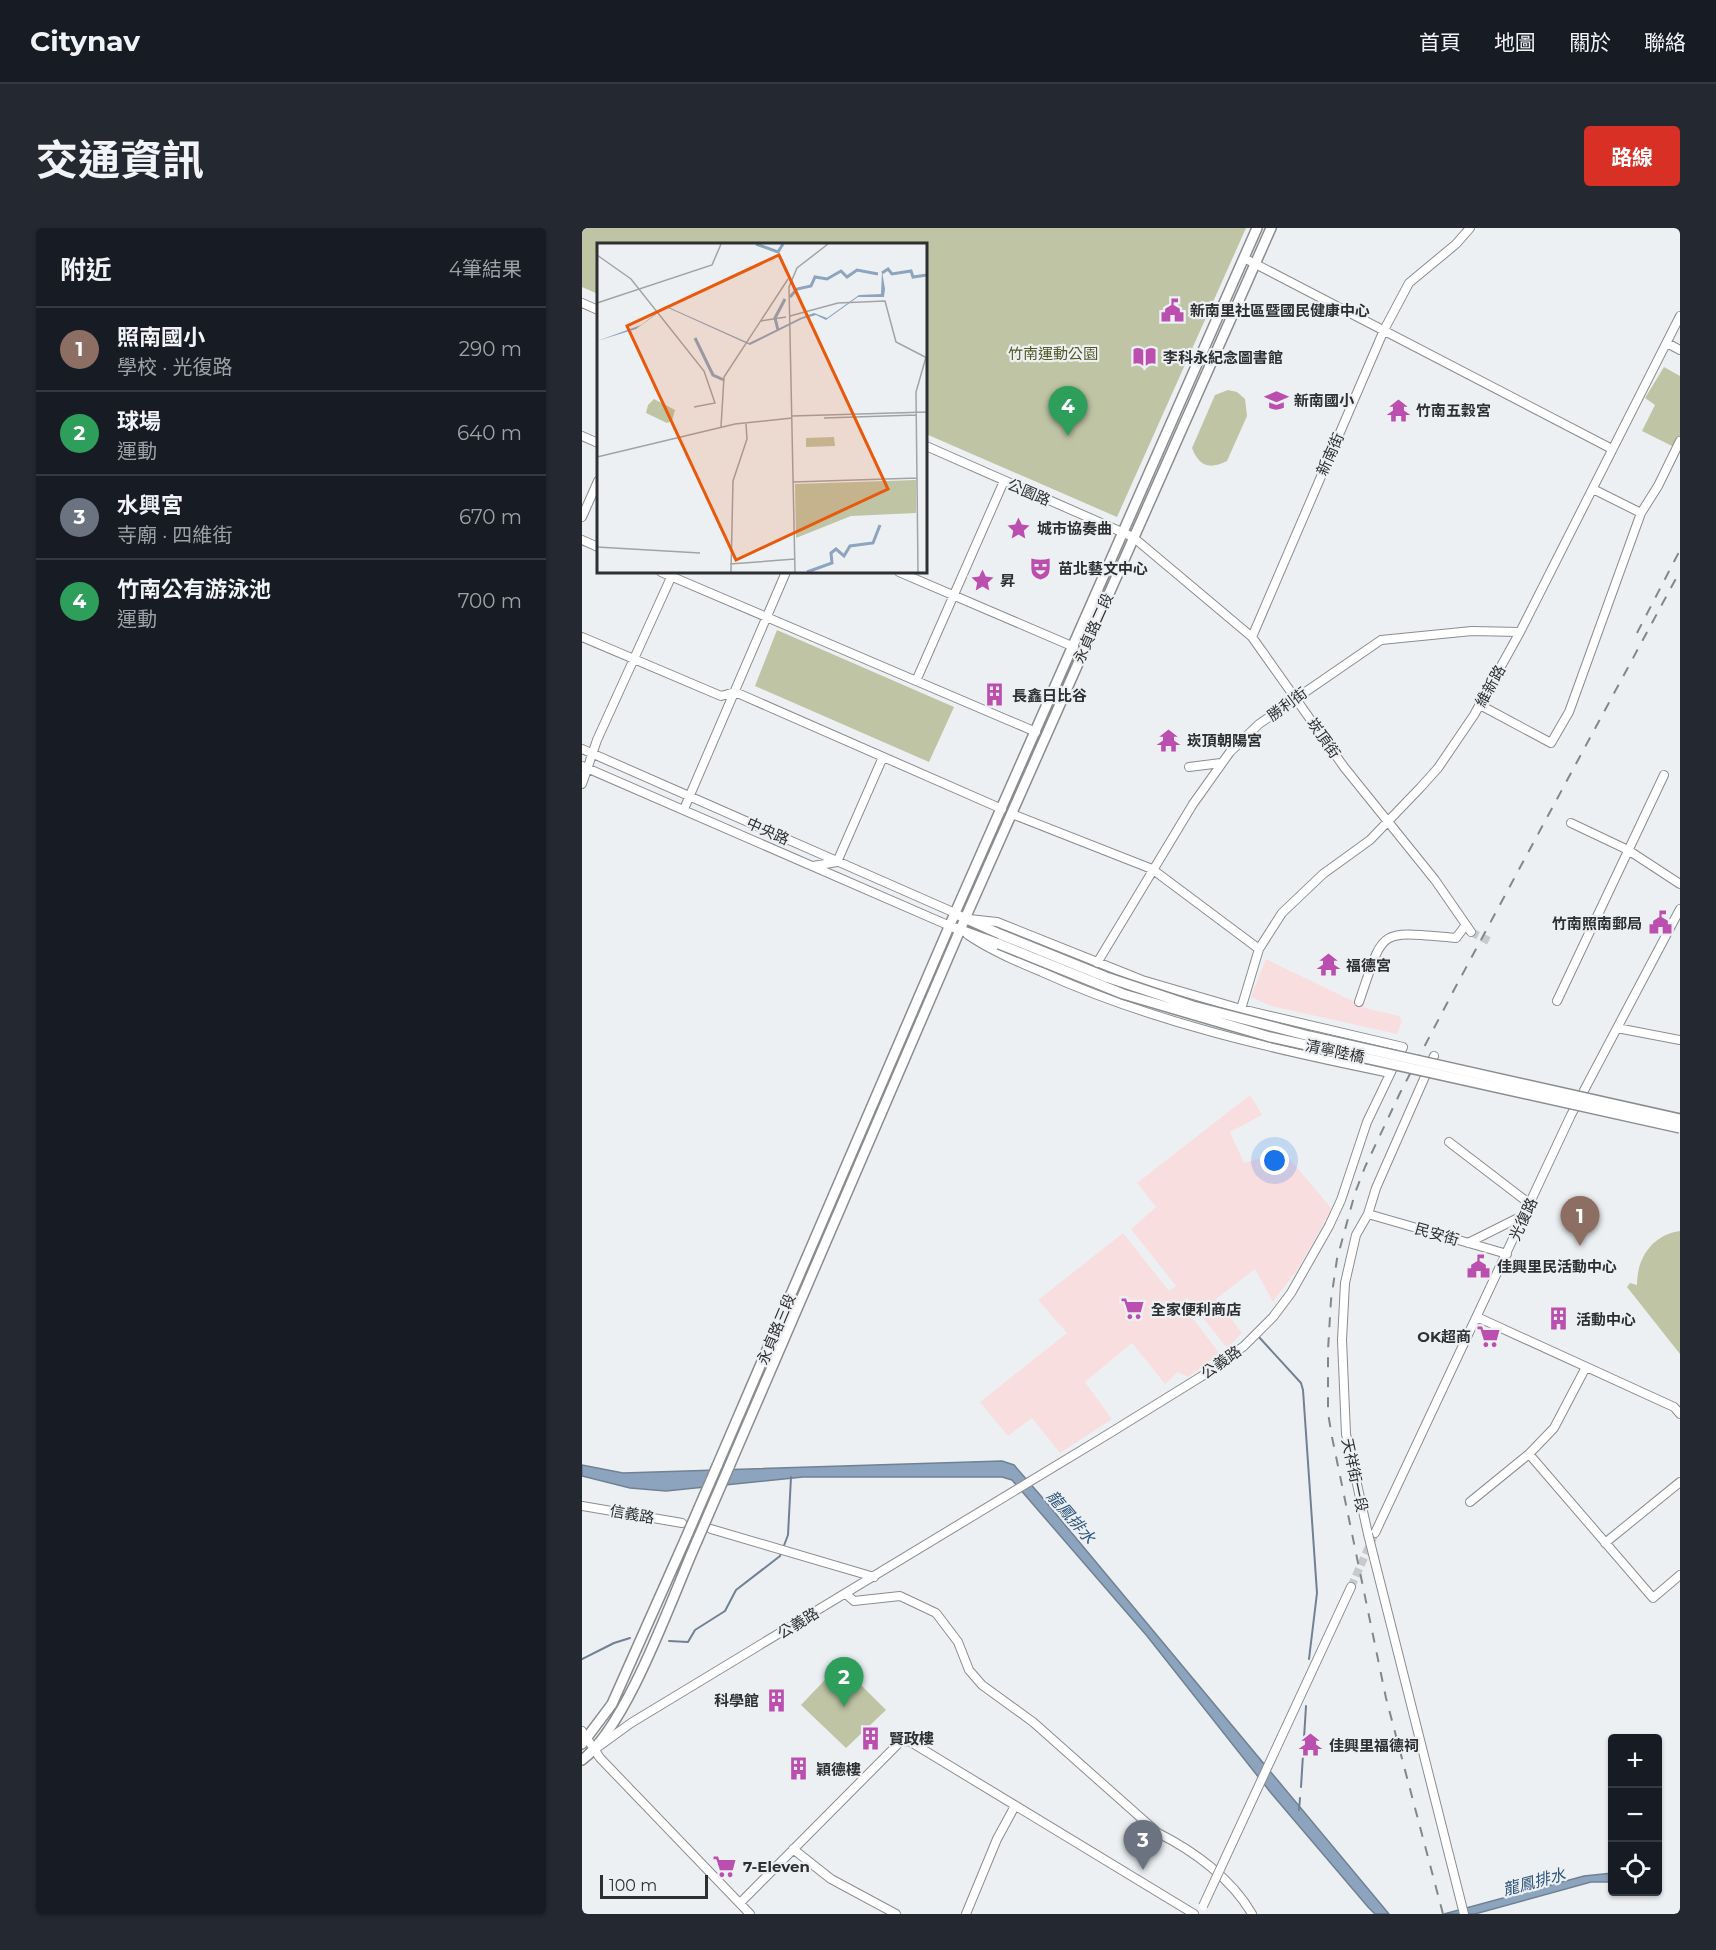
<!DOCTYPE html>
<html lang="zh-TW">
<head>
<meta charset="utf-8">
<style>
	:root { --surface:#171b24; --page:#242831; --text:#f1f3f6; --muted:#9ea1a6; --line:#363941; --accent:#d93025 }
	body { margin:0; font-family:Montserrat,"Noto Sans TC",sans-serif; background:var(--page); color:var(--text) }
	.controls { position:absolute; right:18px; bottom:18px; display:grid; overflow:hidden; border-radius:6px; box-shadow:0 2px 4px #0004 }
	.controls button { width:54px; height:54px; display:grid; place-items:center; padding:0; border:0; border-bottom:2px solid var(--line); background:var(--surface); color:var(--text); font:30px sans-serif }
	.scale { position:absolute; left:18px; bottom:15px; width:108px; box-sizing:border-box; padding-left:6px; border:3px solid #2e2f30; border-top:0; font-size:16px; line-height:21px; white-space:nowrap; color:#2e2f30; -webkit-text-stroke:4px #edf0f3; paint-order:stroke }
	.you { position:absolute; left:693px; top:933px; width:21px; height:21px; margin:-15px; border:4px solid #fff; border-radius:50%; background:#1a73e8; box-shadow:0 0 0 9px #1a73e833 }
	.badge { display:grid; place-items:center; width:39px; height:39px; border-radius:50%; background:var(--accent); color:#fff; font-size:20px; font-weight:700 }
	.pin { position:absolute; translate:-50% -50px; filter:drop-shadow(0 2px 3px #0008) }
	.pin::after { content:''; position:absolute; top:32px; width:21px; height:18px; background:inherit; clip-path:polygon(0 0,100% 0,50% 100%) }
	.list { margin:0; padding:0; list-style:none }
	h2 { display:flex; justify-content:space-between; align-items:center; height:78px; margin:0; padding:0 24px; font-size:26px }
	h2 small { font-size:20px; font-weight:400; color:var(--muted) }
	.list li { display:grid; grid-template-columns:39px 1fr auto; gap:18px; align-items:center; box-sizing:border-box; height:84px; padding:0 24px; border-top:2px solid var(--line) }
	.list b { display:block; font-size:22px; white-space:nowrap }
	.list p { margin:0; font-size:20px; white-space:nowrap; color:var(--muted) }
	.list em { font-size:20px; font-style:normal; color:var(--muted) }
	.icon { flex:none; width:33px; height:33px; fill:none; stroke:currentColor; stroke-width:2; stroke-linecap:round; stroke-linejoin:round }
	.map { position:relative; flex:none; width:1098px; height:1686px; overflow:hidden; border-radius:6px }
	header { display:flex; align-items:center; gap:36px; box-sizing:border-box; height:84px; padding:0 30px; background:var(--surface); border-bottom:2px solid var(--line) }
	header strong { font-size:28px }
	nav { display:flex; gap:33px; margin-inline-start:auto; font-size:21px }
	.intro { display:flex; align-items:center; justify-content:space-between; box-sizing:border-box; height:144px; padding:0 36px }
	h1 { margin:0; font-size:42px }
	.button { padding:15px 27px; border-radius:6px; background:var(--accent); color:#fff; font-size:21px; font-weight:700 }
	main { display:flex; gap:36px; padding:0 36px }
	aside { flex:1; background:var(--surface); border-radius:6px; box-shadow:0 2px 4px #0004 }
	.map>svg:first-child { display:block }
	.industrial { fill:#f9dee0 }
	.green { fill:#bec4a4 }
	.water { fill:#8ca4bd; stroke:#708193; stroke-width:1.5 }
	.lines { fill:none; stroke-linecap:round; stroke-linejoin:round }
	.stream { stroke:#708193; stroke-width:2 }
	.minor-tunnel { stroke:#c7c9cc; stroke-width:8; stroke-dasharray:8 4; stroke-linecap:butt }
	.minor-casing { stroke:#8a8d8f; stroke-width:10 }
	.major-casing { stroke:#8a8d8f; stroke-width:12 }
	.minor { stroke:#fff; stroke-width:8 }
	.major { stroke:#fff; stroke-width:9 }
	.rail { stroke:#848688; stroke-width:2; stroke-dasharray:10 10; stroke-linecap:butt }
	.minor-bridge-casing { stroke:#8a8d8f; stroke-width:10; stroke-linecap:butt }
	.major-bridge-casing { stroke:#8a8d8f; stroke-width:12; stroke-linecap:butt }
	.minor-bridge { stroke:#fff; stroke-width:8 }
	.major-bridge { stroke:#fff; stroke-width:9 }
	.labels { text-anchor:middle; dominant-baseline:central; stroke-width:4.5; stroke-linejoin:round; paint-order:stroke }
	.poi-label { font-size:15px; font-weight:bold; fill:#2e2f30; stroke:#edf0f3; text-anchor:start }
	.park-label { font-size:15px; fill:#525925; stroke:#edf0f3 }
	.street-label { font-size:15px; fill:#2e2f30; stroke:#edf0f3 }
	.water-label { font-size:16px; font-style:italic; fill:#2d5479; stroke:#edf0f3 }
	.inset-river { fill:none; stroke:#8ca4bd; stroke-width:3 }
	.inset-road { fill:none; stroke:#a1a3a5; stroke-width:1.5 }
	.view { fill:#e8590c; fill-opacity:0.15; stroke:#e8590c; stroke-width:3 }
	.inset-edge { fill:none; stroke:#2e2f30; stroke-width:3 }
</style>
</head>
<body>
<header>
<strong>Citynav</strong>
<nav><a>首頁</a><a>地圖</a><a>關於</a><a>聯絡</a></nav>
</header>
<div class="intro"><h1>交通資訊</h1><a class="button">路線</a></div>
<main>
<aside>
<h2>附近<small>4筆結果</small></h2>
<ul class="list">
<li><span class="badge" style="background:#8d6e63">1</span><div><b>照南國小</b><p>學校 · 光復路</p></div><em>290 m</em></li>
<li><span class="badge" style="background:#2e9e5b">2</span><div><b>球場</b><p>運動</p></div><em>640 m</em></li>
<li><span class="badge" style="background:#6b7280">3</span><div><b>水興宮</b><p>寺廟 · 四維街</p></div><em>670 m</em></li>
<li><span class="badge" style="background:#2e9e5b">4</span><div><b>竹南公有游泳池</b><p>運動</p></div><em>700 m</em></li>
</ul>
</aside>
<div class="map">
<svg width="1098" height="1686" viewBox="0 0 1098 1686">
	<rect width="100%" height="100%" fill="#edf0f3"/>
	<path class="industrial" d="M684,731L787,781L817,788L820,793L815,806L689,778L669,769Z
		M668,867L680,887L648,904L662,935L701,923L750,981L717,1039L691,1074L673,1041L634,1071L660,1105L645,1120L605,1070L599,1075L638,1126L606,1149L596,1144L583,1156L550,1115L503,1154L530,1191L478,1225L450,1190L426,1208L398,1174L485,1105L456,1072L541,1005L587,1063L594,1058L549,1001L574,979L555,955Z"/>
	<path class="green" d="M0,0H664L535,289L344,206V16H16V66L0,59Z
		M1082,139L1098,148V208L1092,219L1060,203L1073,177L1063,170Z
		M646,162L655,164L663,171L665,188L645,233C627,242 617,238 610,220L633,167Z
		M195,402L372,479L347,534L173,458Z
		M1098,1003V1126L1045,1059L1048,1055L1055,1057C1055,1030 1070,1007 1098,1003Z
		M258,1436L304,1482L264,1520L219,1477Z"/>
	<path class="water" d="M420,1233L432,1237L459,1268L807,1686H793L786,1679L689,1565L565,1408L430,1252L420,1249H221L84,1263L48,1260L0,1248V1237L41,1245Z
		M1030,1645V1654H1009L893,1686H862L1002,1648Z"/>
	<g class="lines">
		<path class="stream" d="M676,1108L719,1155L721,1162L735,1365L727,1431
			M87,1413L106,1414L113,1402L143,1383L154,1362L198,1328L206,1307L209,1249
			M0,1431L32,1415L48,1410
			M719,1559L724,1478
			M717,1582L718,1570"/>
		<path class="minor-tunnel" d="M889,704L909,714
			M769,1359L793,1305"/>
		<defs>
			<path id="minor" d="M662,30L1030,221
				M0,75L16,82
				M1085,115L1098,122
				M0,208L16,215
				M344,218L551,309L670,409L762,539L853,652L889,704
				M1011,261L1059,285
				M0,289L16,253
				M0,312L16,319
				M79,344L454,504
				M317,344L492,419
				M0,409L139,468L153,464L420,581
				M670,409L802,102L827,55L874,16L888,0
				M334,453L422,253
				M898,477L969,515L987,484L1059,285L1076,258L1098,213
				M0,521L373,685
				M0,538L368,698
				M607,539L639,535
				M0,556L15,512L91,345
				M102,581L204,344
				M430,586L570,641L677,721
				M989,595L1046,622L1098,656
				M231,638L255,634L301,529
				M386,707C410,723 434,733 460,744C570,794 690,821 808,845
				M515,735L611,576L648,524L677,496L799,412L890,403L938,404
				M975,773L1082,547
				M777,774C803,699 794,703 874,710L883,698
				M659,781L677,721L700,685L741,646L788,612L838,560L856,540L892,487L938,404L1098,88
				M1035,800L1098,812
				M867,914L948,976
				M786,986L925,1026
				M886,1015L942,987
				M895,1089L1092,1179L1098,1186
				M947,1226L1071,1370L1098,1347
				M888,1274L947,1226L972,1200L1004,1139
				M0,1278L100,1295
				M129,1301L292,1349
				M793,1305L989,887L1098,681
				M786,1306L764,1206L760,1112L763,1055L774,1007L786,986L794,960L852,828
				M1023,1315L1098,1254
				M792,1330L882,1686
				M264,1366L272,1373L318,1368L354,1385L376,1414L387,1442L400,1457L451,1494L576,1605C612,1623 650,1651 670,1686
				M0,1503L18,1530L168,1686
				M16,1519L49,1495L528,1205L625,1145L662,1118L691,1089L709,1065L747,998L759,972L785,894L821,819L659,781L560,752L415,694L387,691
				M692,1525L769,1359
				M211,1621L249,1651L314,1686
				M158,1675L318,1514L327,1513L612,1686
				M384,1686L415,1611L433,1578"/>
			<path id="major" d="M378,688L420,707
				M373,700L417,716
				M135,1238L373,685L675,0
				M147,1239L378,702L689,0
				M0,1516L30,1476L103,1312
				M0,1532C46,1497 90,1369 115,1313"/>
		</defs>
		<use href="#minor" class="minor-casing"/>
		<use href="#major" class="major-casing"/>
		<use href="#minor" class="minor"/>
		<use href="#major" class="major"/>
		<path class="rail" d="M1055,405L1098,322
			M861,1686L804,1470L750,1209L746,1185V1122L749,1072L755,1031L773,965L783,939L818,865L873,760L1098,343"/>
		<defs>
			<path id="minor-bridge" d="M786,1306L792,1330
				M621,1678L692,1525"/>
			<path id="major-bridge" d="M420,707L524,749L611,778L727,808L1098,891
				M417,716L541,766L688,809L1098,900
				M103,1312L135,1238
				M115,1313L147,1239"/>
		</defs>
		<use href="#minor-bridge" class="minor-bridge-casing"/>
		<use href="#major-bridge" class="major-bridge-casing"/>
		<use href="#minor-bridge" class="minor-bridge"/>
		<use href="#major-bridge" class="major-bridge"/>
	</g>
	<defs>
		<symbol id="civic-bare" viewBox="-9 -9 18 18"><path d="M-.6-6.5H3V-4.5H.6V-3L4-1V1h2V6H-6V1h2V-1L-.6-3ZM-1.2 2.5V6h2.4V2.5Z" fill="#bb4faf" stroke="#edf0f3" stroke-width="2.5" paint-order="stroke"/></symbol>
		<symbol id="library-bare" viewBox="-9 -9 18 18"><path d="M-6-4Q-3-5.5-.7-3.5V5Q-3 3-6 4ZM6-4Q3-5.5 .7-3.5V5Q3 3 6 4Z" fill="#bb4faf" stroke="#edf0f3" stroke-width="2.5" paint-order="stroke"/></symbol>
		<symbol id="school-bare" viewBox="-9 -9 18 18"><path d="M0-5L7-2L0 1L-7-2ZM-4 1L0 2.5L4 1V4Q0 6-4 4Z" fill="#bb4faf" stroke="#edf0f3" stroke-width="2.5" paint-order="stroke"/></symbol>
		<symbol id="temple-bare" viewBox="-9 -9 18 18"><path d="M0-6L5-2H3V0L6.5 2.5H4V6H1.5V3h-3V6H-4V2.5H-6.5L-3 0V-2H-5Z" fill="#bb4faf" stroke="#edf0f3" stroke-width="2.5" paint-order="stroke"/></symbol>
		<symbol id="sight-bare" viewBox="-9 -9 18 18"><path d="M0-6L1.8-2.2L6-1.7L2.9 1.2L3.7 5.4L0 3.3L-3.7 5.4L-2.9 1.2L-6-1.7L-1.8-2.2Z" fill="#bb4faf" stroke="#edf0f3" stroke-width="2.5" paint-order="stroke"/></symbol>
		<symbol id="theatre-bare" viewBox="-9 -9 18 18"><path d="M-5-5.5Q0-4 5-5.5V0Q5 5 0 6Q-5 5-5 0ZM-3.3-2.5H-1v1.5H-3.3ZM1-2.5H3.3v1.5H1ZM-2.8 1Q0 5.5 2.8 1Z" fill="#bb4faf" stroke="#edf0f3" stroke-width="2.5" paint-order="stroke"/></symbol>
		<symbol id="building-bare" viewBox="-9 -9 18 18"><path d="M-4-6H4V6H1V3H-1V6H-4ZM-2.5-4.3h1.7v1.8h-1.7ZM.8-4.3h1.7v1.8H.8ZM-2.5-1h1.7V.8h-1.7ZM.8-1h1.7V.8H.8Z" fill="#bb4faf" stroke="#edf0f3" stroke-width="2.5" paint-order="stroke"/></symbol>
		<symbol id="supermarket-bare" viewBox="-9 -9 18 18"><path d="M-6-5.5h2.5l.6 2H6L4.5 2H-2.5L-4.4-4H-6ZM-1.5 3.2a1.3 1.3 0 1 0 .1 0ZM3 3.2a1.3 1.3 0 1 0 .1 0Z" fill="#bb4faf" stroke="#edf0f3" stroke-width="2.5" paint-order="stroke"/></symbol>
	</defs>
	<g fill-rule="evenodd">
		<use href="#civic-bare" x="574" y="66" width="33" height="33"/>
		<use href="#library-bare" x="546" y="112" width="33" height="33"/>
		<use href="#school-bare" x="678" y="156" width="33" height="33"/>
		<use href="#temple-bare" x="800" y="166" width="33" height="33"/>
		<use href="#sight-bare" x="420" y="284" width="33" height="33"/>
		<use href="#theatre-bare" x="442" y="324" width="33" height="33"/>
		<use href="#sight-bare" x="384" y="336" width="33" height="33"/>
		<use href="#building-bare" x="396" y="450" width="33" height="33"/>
		<use href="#temple-bare" x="570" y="496" width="33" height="33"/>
		<use href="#civic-bare" x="1062" y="678" width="33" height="33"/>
		<use href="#temple-bare" x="730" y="720" width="33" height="33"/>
		<use href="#civic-bare" x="880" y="1022" width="33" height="33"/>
		<use href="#supermarket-bare" x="534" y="1064" width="33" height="33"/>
		<use href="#building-bare" x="960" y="1074" width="33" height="33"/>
		<use href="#supermarket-bare" x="890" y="1092" width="33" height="33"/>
		<use href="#building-bare" x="178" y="1456" width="33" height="33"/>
		<use href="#building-bare" x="272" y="1494" width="33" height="33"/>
		<use href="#temple-bare" x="712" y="1500" width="33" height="33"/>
		<use href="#building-bare" x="200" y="1524" width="33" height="33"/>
		<use href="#supermarket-bare" x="126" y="1622" width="33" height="33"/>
	</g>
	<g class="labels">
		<g class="poi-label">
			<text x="608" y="82">新南里社區暨國民健康中心</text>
			<text x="581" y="129">李科永紀念圖書館</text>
			<text x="712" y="172">新南國小</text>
			<text x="834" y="182">竹南五穀宮</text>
			<text x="455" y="300">城市協奏曲</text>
			<text x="476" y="340">苗北藝文中心</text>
			<text x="418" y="352">昇</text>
			<text x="430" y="467">長鑫日比谷</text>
			<text x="605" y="512">崁頂朝陽宮</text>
			<text x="1060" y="695" text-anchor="end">竹南照南郵局</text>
			<text x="764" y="737">福德宮</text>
			<text x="915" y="1038">佳興里民活動中心</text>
			<text x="569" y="1081">全家便利商店</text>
			<text x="994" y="1091">活動中心</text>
			<text x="889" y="1108" text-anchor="end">OK超商</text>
			<text x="177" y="1472" text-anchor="end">科學館</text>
			<text x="307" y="1510">賢政樓</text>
			<text x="747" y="1517">佳興里福德祠</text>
			<text x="234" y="1541">穎德樓</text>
			<text x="161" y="1638">7-Eleven</text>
		</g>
		<g class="park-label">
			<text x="471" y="125">竹南運動公園</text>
		</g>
		<g class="street-label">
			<text transform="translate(748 226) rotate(-66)">新南街</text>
			<text transform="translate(447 264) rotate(23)">公園路</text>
			<text transform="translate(511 400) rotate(-66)">永貞路二段</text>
			<text transform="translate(908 458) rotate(-61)">維新路</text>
			<text transform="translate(705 476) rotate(-36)">勝利街</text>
			<text transform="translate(742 510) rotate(55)">崁頂街</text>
			<text transform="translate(186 603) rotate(24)">中央路</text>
			<text transform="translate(753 823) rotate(12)">清寧陸橋</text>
			<text transform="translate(941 991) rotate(-65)">光復路</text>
			<text transform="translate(855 1006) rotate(16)">民安街</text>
			<text transform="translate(194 1101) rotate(-67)">永貞路三段</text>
			<text transform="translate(639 1134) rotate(-35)">公義路</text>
			<text transform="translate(773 1247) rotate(78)">天祥街一段</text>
			<text transform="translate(50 1286) rotate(10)">信義路</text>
			<text transform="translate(216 1395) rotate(-31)">公義路</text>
		</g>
		<g class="water-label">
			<text transform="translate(489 1289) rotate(49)">龍鳳排水</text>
			<text transform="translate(952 1654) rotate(-15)">龍鳳排水</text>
		</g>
	</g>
	<g transform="translate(15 15)">
		<rect width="330" height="330" fill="#edf0f3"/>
		<path d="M57,156L78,167L75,178L70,180L49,170L51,162ZM237,194L238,203L209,204V195ZM319,237V270L254,273L199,295L198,241Z" fill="#bec4a4"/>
		<path d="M285,28L288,46L287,54H261L229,77L219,72L205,76L153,102L69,64L39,86L0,98L44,82L69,63L152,100L203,75L217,70L230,75L262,52L284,51Z" fill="#8ca4bd"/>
		<path class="inset-river" d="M159,1L181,9L186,1M285,30L291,26L295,31L314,28L316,34L330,32M193,54L200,46L214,43L218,34L230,36L244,28L250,34L260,27L281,31M181,87L178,75L188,56M98,95L116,132L127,137M210,329L235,320L234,310L239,306L247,313L253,303L276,300L283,282"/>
		<path class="inset-road" d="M0,12L34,36L107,128L118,160L97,164M0,60L115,22L124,1M193,73L241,60L288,58L299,99L330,115M164,78L189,74M195,173L330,169M227,175L319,172M124,184L127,134L191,36M0,214L138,181L195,175M196,239L320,235M0,304L103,310M133,321L198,316M134,329L136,238L150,196L149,181M198,329L192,44L200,25L231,1M321,329L319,149L329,114"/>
		<path class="view" d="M182,12L291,246L139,317L30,83Z"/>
		<rect width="330" height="330" class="inset-edge"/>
	</g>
</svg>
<div class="controls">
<button>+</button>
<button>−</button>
<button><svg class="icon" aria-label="locate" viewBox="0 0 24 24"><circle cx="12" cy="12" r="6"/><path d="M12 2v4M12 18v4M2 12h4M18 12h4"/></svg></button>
</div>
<div class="scale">100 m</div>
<div class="you"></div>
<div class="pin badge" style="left:998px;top:1018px;background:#8d6e63">1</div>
<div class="pin badge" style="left:262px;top:1479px;background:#2e9e5b">2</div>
<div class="pin badge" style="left:561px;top:1642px;background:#6b7280">3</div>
<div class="pin badge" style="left:486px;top:208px;background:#2e9e5b">4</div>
</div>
</main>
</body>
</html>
